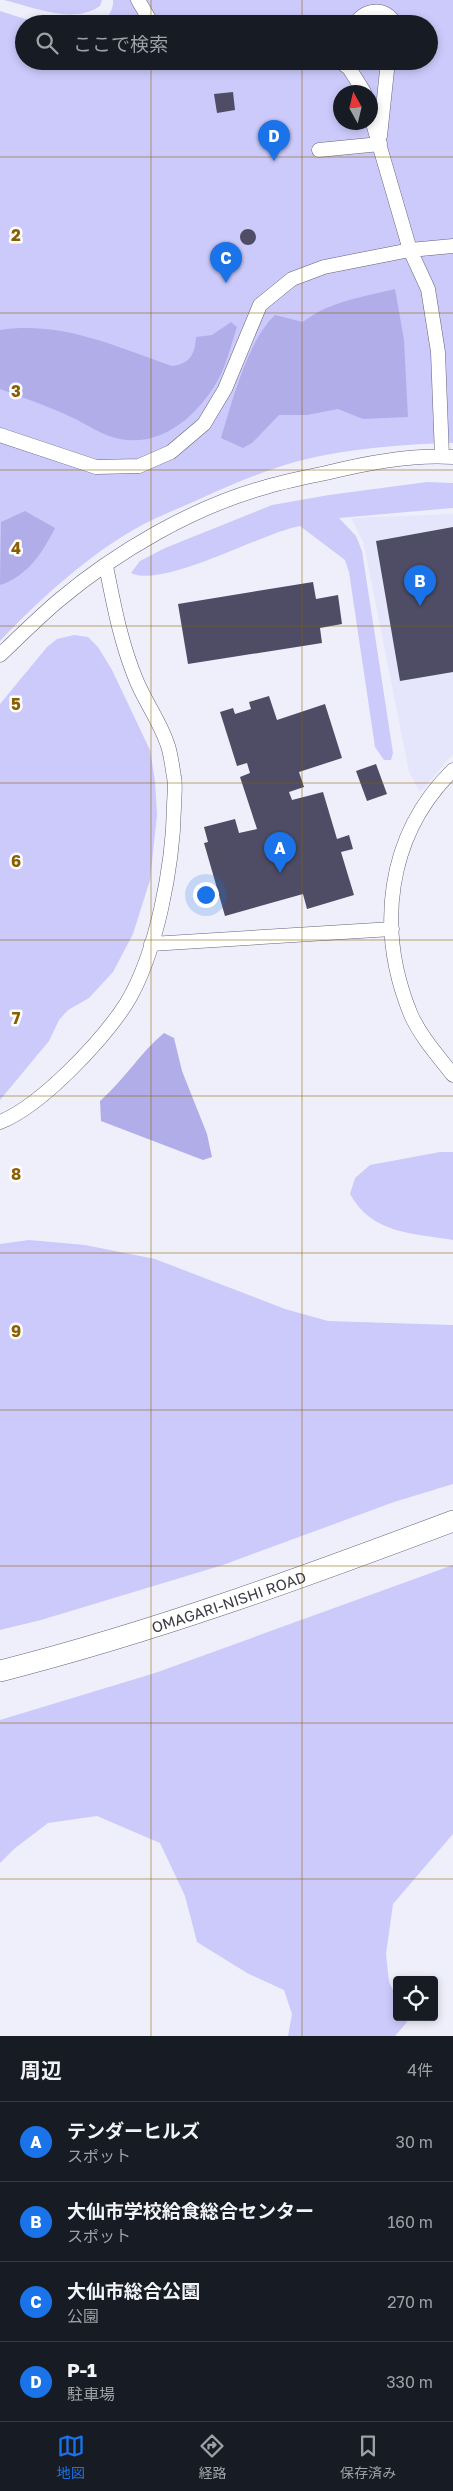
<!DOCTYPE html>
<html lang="ja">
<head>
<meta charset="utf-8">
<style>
	:root { --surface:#171b24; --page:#242831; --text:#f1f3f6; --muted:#9ea1a6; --line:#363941; --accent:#1a73e8 }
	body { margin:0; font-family:"Golos Text","Noto Sans JP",sans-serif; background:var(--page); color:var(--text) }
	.controls { position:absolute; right:15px; bottom:15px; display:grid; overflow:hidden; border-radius:5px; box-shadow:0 2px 8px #0003 }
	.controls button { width:45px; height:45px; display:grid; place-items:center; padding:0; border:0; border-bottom:1px solid var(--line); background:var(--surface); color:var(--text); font:25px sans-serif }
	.compass { position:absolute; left:333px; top:85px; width:45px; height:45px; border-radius:50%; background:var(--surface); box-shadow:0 2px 8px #0003; rotate:352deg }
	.you { position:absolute; left:205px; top:894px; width:18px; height:18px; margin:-12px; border:4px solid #fff; border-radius:50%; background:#1a73e8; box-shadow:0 0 0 8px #1a73e833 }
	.badge { display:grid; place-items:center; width:32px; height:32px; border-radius:50%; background:var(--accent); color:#fff; font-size:16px; font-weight:700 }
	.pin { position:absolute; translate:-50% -41px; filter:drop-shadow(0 1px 2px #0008) }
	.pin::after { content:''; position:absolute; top:26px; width:18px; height:15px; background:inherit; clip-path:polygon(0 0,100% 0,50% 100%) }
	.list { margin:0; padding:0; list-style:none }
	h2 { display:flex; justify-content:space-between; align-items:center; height:65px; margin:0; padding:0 20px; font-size:21px }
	h2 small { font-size:16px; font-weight:400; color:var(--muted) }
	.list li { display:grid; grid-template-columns:32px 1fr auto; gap:15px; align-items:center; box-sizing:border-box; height:80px; padding:0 20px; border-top:1px solid var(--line) }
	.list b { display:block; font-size:19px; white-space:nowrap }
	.list p { margin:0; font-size:16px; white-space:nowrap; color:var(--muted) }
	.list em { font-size:16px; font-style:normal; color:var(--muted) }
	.icon { flex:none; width:28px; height:28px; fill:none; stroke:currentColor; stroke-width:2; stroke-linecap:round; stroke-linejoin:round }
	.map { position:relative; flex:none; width:453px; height:2036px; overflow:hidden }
	.search { position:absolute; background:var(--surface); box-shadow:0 2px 8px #0003; left:15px; right:15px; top:15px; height:55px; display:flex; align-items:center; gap:12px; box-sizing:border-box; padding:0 18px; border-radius:28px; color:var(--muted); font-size:19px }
	.sheet { height:385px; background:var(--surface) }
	nav { display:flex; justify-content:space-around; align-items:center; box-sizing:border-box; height:70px; border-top:1px solid var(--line); background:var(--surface); font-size:14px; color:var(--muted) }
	nav a { display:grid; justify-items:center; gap:2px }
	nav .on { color:var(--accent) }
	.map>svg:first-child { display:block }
	.built { fill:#e5e5fb }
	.green { fill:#cbcafb; fill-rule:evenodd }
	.water { fill:#b0ade9 }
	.building { fill:#4e4d65 }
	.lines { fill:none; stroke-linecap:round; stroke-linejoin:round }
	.minor-casing { stroke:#64647c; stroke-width:15 }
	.highway-casing { stroke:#64647c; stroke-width:22 }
	.minor { stroke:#fff; stroke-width:14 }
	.highway { stroke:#fff; stroke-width:21 }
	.grid { fill:none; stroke:#8b5e01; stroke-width:1; stroke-opacity:0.55 }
	.labels { text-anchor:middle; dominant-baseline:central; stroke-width:5; stroke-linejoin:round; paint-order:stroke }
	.street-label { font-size:15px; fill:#3b3b46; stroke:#fefefe }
	.grid-label { font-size:16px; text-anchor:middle; font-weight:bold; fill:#8b5e01; stroke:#fefefe; stroke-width:5; stroke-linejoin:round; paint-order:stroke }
</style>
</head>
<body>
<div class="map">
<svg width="453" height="2036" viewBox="0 0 453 2036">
	<rect width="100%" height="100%" fill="#efeffb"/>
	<path class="built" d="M453,514V754L420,792L409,772L366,555L363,542L351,518Z"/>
	<path class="green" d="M4,0H102L100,6C72,25 34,7 4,0Z
		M113,0H453V443C404,444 342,449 295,462C260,472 226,487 193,502C177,509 160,516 144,524C90,553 42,597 0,641V11L41,24H24V61H429V24H98C107,20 114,10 113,0ZM340,92H370V122H340Z
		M427,482L453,483V508L339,518L356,536L362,551L393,753L391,760H384L375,747L349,572L345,560L300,526C261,533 164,589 131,573L140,561L165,548L272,505L329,495Z
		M74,635L88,637L98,647L112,670L150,750L155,781L157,815L150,880L133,934L113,972L89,998L68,1010L59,1020L49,1041L0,1100V704L47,647L57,639Z
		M440,1152H453V1240C412,1233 372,1234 350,1194L355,1178L370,1165Z
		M29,1240L85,1245L155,1259L285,1309L328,1321L453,1325V1484L394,1502L223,1565L41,1620L0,1630V1244Z
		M453,1565V1834L393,1904L386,1954L389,1982L397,1998V2017H405L407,2022L395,2036H288L292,2014L284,1990L247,1973L197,1942L185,1896L160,1843L97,1816L48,1823L14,1849L0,1863V1720L155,1673Z"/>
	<path class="water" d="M395,289L404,340L408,417L363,419L338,409L307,415H279L252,443L243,448L221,438C232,402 248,340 275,315L303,322C330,301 363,297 395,289Z
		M231,322L237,327C232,342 228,359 221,374C203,411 164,448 120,439C102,436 87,424 71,417C48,406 24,398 0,389V330C63,321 113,346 172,366C190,364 195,354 196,337L212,335Z
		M25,511L55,528C42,553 28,576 0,585L1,522Z
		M164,1033L174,1038L182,1071L207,1134L212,1157L203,1160L101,1121L100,1101C124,1080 140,1053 164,1033Z"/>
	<path class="building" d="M233,92L235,110L217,113L214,94Z
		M240 237a8 8 0 1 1 16 0a8 8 0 1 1-16 0Z
		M453,527V672L400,681L376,541Z
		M313,582L316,599L338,595L342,624L320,628L322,643L188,664L178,604Z
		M269,696L277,720L325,704L342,758L299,772L304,787L289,792L292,800L323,792L337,839L349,835L353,849L341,852L354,895L307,909L303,894L225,916L204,843L208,842L204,827L235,819L239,833L257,829L240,777L250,773L247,763L237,766L220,712L233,708L235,714L251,709L249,702Z
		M376,764L387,794L367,801L356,771Z"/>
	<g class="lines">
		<defs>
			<path id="minor" d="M138,0L152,24
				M355,24C366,8 385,7 395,24
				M339,61L349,68L364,92
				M370,113L410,250L428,289L438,352L442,456
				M380,136L388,61
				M319,150L380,144
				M0,435L96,467L139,466L171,452L204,424L225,389L260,305L292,279L324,267L410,250L453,246
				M0,655C19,637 38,618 58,601C116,552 193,507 266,487C286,481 306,477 326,473C366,463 412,454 453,457
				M453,770C386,836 376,930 411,1015C421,1037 438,1056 453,1075
				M151,944L392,929
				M0,1122C41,1106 102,1041 126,1004C157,954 173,864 174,807C174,797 176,786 174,777C172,766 171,753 167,743C160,722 146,703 137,682C121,644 114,606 106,566"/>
			<g id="highway">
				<path id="s1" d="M0,1671C154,1632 304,1577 453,1521"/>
			</g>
		</defs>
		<use href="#minor" class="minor-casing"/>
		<use href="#highway" class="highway-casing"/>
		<use href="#minor" class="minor"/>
		<use href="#highway" class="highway"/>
	</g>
	<path class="grid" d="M151,0V24M302,0V24M151,61V2036M302,61V2036M0,157H453M0,313H453M0,470H453M0,626H453M0,783H453M0,940H453M0,1096H453M0,1253H453M0,1410H453M0,1566H453M0,1723H453M0,1879H453"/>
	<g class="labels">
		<g class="street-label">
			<text stroke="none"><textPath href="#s1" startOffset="239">OMAGARI-NISHI ROAD</textPath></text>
		</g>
	</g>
	<g class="grid-label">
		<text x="16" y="241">2</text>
		<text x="16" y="397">3</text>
		<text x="16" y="554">4</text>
		<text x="16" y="710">5</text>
		<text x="16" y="867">6</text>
		<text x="16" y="1024">7</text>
		<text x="16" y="1180">8</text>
		<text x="16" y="1337">9</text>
	</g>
</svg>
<div class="controls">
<button><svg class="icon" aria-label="locate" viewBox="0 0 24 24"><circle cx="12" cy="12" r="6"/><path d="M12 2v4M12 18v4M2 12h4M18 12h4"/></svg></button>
</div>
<svg class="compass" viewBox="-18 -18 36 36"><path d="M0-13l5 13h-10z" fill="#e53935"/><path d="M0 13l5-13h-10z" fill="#9ea1a6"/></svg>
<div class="you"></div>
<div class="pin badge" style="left:280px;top:873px">A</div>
<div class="pin badge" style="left:420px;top:606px">B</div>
<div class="pin badge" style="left:226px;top:283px">C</div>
<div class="pin badge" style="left:274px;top:161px">D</div>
<div class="search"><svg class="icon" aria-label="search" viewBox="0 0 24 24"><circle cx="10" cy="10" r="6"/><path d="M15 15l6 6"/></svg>ここで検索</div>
</div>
<section class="sheet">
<h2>周辺<small>4件</small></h2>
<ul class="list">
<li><span class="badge">A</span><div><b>テンダーヒルズ</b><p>スポット</p></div><em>30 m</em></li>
<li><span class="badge">B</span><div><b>大仙市学校給食総合センター</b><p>スポット</p></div><em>160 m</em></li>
<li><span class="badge">C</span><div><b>大仙市総合公園</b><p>公園</p></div><em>270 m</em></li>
<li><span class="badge">D</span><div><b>P-1</b><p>駐車場</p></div><em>330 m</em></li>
</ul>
</section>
<nav>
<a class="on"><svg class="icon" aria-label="map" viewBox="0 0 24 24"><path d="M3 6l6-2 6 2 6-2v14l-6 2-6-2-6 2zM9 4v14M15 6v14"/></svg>地図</a>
<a><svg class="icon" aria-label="directions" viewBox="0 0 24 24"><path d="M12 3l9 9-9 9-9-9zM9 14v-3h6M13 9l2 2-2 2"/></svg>経路</a>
<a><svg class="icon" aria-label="saved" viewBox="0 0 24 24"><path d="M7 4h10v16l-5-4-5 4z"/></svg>保存済み</a>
</nav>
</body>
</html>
